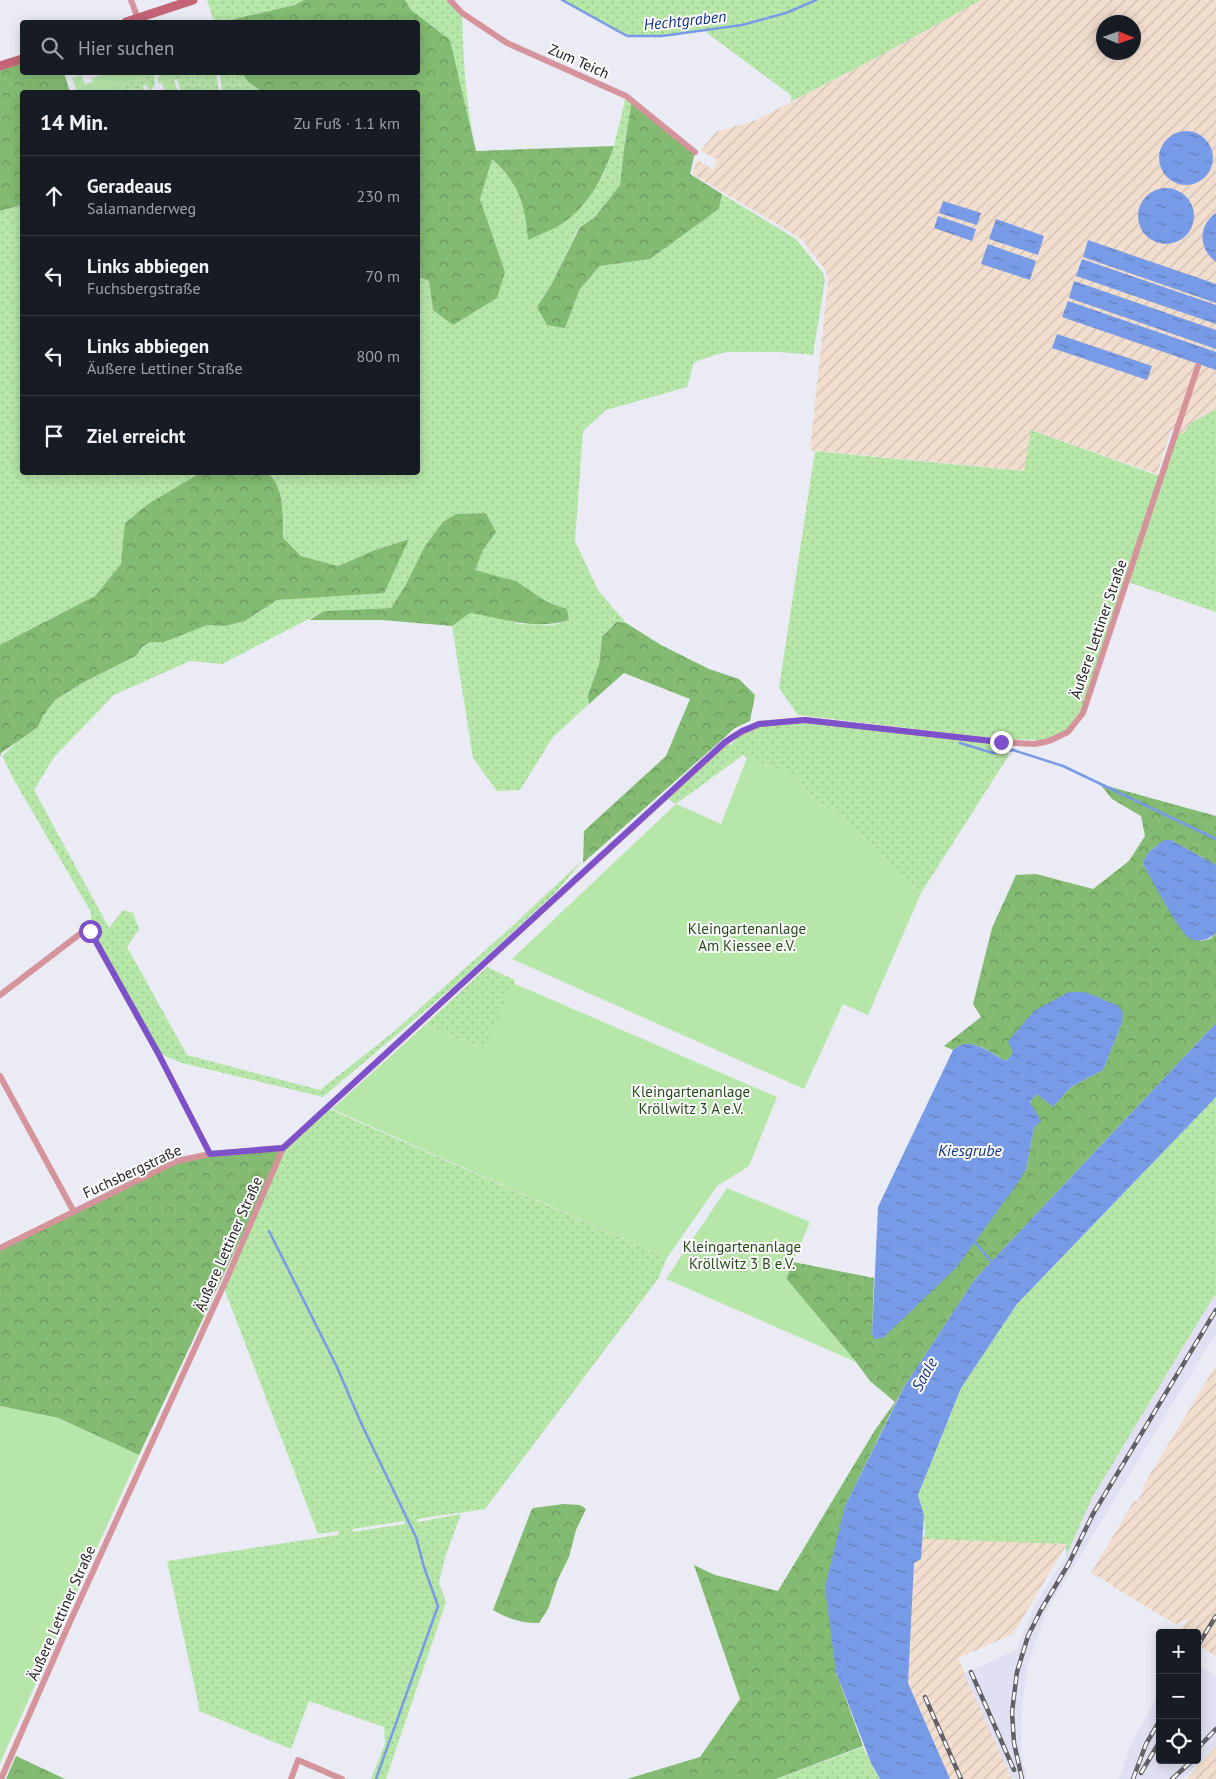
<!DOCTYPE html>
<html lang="de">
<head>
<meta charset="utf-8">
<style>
	:root { --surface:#171b24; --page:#242831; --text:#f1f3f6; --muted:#9ea1a6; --line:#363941 }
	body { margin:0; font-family:"PT Sans",sans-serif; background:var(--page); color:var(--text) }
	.controls { position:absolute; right:15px; bottom:15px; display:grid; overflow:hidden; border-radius:5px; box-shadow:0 2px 12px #0003 }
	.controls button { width:45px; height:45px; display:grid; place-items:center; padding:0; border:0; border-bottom:1px solid var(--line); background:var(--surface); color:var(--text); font:25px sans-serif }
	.compass { position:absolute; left:1096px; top:15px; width:45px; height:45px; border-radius:50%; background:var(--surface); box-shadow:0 2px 12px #0003; rotate:92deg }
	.stop { position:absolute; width:15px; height:15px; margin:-11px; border:4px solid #7c51ca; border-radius:50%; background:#fff }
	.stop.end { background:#7c51ca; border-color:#fff; box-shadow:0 1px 5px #0008 }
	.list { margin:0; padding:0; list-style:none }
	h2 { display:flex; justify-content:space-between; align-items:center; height:65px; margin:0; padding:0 20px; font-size:21px }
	h2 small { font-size:16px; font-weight:400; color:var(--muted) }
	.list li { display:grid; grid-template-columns:32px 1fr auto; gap:15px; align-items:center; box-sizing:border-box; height:80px; padding:0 20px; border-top:1px solid var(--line) }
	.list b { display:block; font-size:19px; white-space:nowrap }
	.list p { margin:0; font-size:16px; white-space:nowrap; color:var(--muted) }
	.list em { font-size:16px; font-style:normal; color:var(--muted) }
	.icon { flex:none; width:28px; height:28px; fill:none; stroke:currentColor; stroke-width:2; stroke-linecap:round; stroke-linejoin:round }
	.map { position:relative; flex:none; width:1216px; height:1779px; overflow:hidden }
	.search { position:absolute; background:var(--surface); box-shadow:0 2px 12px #0003; left:20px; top:20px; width:400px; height:55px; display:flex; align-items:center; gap:12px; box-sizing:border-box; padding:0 18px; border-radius:5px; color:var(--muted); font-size:19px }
	.panel { position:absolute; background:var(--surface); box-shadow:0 2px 12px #0003; left:20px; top:90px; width:400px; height:385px; border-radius:5px }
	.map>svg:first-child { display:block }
	.industrial { fill:url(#industrial-furrows); fill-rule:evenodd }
	.built { fill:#e1e0f2 }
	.grass { fill:url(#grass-dots); fill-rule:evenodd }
	.forest { fill:url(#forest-crowns) }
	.garden { fill:#b6e6a8 }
	.water { fill:url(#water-ripples) }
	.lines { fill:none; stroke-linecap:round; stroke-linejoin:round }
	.stream { stroke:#789be7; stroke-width:2.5 }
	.street { stroke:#d5939c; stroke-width:6 }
	.secondary { stroke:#c46576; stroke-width:9 }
	.rail-casing { stroke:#616066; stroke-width:4.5 }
	.rail { stroke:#fff; stroke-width:2.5; stroke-dasharray:8; stroke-linecap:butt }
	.route { stroke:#7c51ca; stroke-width:6 }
	.labels { text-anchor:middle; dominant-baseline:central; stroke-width:4; stroke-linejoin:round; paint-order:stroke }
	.street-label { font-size:15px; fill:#1e1d21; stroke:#fff }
	.park-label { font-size:15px; fill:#244a18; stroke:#fff }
	.water-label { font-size:16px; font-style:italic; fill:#113086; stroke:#fff }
</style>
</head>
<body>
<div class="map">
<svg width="1216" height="1779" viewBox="0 0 1216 1779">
	<defs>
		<pattern id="industrial-furrows" width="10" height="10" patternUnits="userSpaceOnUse" patternTransform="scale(1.25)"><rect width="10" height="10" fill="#f2decf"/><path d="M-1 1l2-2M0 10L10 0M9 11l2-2" fill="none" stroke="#cfbeb1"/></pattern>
		<pattern id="grass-dots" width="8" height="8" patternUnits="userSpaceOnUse" patternTransform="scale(1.25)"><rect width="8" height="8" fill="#b6e6a8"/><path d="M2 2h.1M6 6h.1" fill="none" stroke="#9cc590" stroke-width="1.8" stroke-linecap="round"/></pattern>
		<pattern id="forest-crowns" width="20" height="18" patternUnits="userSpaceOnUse" patternTransform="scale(1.25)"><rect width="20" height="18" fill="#82bb71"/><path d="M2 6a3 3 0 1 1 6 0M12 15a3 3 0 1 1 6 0" fill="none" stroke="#6a975c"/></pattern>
		<pattern id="water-ripples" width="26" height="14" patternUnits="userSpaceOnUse" patternTransform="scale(1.25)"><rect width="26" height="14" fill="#789be7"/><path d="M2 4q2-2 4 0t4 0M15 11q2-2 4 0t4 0" fill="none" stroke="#627ebb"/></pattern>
	</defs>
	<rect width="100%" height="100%" fill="#ebebf5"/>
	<path class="industrial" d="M981,0H1216V409L1191,423L1183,435L1171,430L1157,474L1031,430L1025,471L810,450L828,281L826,271L802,240L784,228L692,174L698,160L713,170L717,159L700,151L716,132L756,120L876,58ZM1104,22H1134V52H1104Z
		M1216,1365V1656L1197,1645V1633H1179L1188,1619L1175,1624L1109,1584L1101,1578L1091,1573L1134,1501H1138L1140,1497L1144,1491L1142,1488Z
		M901,1535L1067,1544L1013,1634L958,1658L1012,1779H936L894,1685Z
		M1216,1746V1779H1186Z"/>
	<path class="built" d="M1216,1295V1333L1046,1612L1027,1668L1022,1709L1021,1756L1027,1779H1012L964,1674L1017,1649L1033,1608L1066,1556L1092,1498L1212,1299Z
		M1197,1664L1216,1676V1745L1183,1779H1119L1129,1748L1160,1691V1760H1197Z"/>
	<path class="grass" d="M207,0H304L295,5L222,22H214Z
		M405,0H450L462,13C463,60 466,105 476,151L450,40L411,10Z
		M562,0H981L876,58L790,102L792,96L703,30L662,36H627Z
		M158,73H216L219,92H181L177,79L174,80L175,83L171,84L168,74L160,77Z
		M220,73H242L249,83L263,92H222Z
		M154,75L155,85L149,92L147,85L143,86L144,92H139L138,89L123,92L122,87V92H118L116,86Z
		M626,96L632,100L624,149L620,185L595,217L579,227L551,285L537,307L565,328L580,289L600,266L650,259L719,209L722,194L796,239L823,273L825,280L813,355L780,352H725L694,362L687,387L606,410L583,431L575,541L598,590L626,623L615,622L602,637L599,665L589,695V704L553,737L520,790L497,791L473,758L452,626L470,613L498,617L519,624L554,625L569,620L567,609L547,602L516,581L474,570L483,550L496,532L486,513L456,514L425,546L404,588L391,608L324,611L222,664L190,661L114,695L54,757L34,790L109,928L123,910L133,913L139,929L127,947L187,1055L320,1090L391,1034L508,930L583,860L557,891L453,987L323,1097L182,1063L158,1053L90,931L91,912L14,780L2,756L18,741L38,727L43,716L55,700L84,682L136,656L142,647L150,642H164L207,624L225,626L245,621L277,600L310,597L408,539L375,550L338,566L301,556L283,538C284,518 285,487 268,473L418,472V277L429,281L433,310L505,272L480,199L492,158L516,186L526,214L528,239L560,225L603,176L614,146Z
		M22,205V472L202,473L148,504L126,523L121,564L95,596L0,645V211Z
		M1216,409V612L1128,582L1082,711L1069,728L1057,737L1041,740L1001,739L798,715L779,688L815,451L1024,471L1031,430L1159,476L1177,432L1183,434L1191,423Z
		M805,720L1001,742L1009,755L921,893L841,815L814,801L797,777L747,758L743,755L676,804L668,799L728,744L731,745L742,731L759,724Z
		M487,967L515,980L485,1050L425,1025Z
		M1216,1097V1295L1212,1299L1092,1498L1066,1556V1544L925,1539L924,1515L918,1495L961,1388L1017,1304Z
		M327,1108L667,1258L658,1279L485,1509L417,1519L418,1522L461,1514L445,1557L439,1583L446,1602L386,1779H371L385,1744L384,1727L309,1701L291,1749L199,1711L198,1702L167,1561L338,1535L339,1531L318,1534L224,1288L283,1148ZM404,1521L405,1524L352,1532L353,1529Z
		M863,1747L879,1779H777Z"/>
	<path class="forest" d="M304,0H405L411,10L450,40L476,151L614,146C603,178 589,206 560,225C550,231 538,235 528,240C525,203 519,184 492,159L480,199L505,272L497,298L453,325L433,310L429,281L418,277V92H263L249,83L242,73L418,72V22H222L295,5Z
		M22,59V72L64,73L70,92H22V205L0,211V66Z
		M632,100L695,152L690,174L722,194L719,209L650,259L600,266L580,289L565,328L547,325L537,307L551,285L580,227L595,217L620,185L624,149Z
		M202,472L268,473C285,487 283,518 283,538L301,556L338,566L375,550L409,539L384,593L277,600L245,621L225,626L207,625L164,642H150L142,647L136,656L84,682L55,700L43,716L38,727L1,753L0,757V645L95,596L121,564L125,523L148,504Z
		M486,513L496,532L483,550L475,570L516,581L547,602L567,609L569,620C534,631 504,618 470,613L452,626L382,620H309L324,611L391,608L404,588L425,546L443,522L456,514Z
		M616,622L626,623L661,645L709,669L739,679L755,695L750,721L735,728L583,863L584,831L666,756L690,699L624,673L589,704L588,695L599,665L602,637Z
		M1100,784L1216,816V865L1171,840C1160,841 1142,854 1144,866L1180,927L1201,941L1210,939L1216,933V1023L975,1279L904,1387L896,1402L845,1506L836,1672L863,1746L776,1779H627L700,1757L740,1699L694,1565L715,1575L778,1591L875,1430L895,1402L870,1381L856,1362L786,1279L793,1262L874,1278L872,1335L883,1338L1026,1170L1034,1128L1040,1121L1030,1102L1037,1094L1053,1107L1071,1087L1103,1070L1122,1023L1013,1053L1006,1061C990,1053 970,1034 953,1050L944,1046L981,1017L973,1004L992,928L1016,875L1036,874L1093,889L1129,861L1145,836L1141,816L1112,799Z
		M282,1150L139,1455L58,1418L0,1406V1248L177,1161L202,1155Z
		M564,1504L580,1505L586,1509L576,1530L569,1557L558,1579L548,1609L539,1623C521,1623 508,1619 493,1610L531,1511L533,1508Z
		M16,1756L65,1779H6Z"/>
	<path class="garden" d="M153,72L154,75L117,86L118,92H77L72,78L81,75L85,84L93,82L92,78L108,73L109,75L117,73Z
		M168,73L171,84L175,83L178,92L181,91V92H165L162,83L159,84L157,78Z
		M747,758L797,777L814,801L841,815L921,893L868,1015L843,1004L804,1089L512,959L676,804L721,824Z
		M513,983L777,1097L749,1166L717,1186L667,1258L332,1109L425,1025L485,1050Z
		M727,1188L810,1222L786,1278L856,1362L666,1279Z
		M0,1406L58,1418L139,1455L0,1763Z"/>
	<path class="water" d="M1159 158a27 27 0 1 1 54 0a27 27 0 1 1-54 0Z
		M1138 216a28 28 0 1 1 56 0a28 28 0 1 1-56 0Z
		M943,201L981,213L977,225L939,213Z
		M1216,213V262C1199,249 1197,226 1216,213Z
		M938,216L976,229L972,241L934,228Z
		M996,219L1044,236L1038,255L989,239Z
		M1088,240L1216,284V303L1083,257Z
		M988,244L1036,261L1030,280L981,264Z
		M1082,259L1216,305V324L1076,276Z
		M1074,281L1216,330V349L1069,298Z
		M1068,301L1216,352V370L1062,317Z
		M1057,334L1152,366L1147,380L1052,348Z
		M1164,840H1171L1216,865V933C1209,939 1201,943 1191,939C1180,935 1152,879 1144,866C1142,854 1156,847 1164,840Z
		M1069,992H1085L1119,1006L1123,1013L1122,1023L1103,1070L1071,1087L1053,1107L1037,1094L1030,1102L1041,1121L1034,1128L1026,1170L1017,1184L956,1268L883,1338L875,1339L872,1335L878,1207L953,1050C970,1034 989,1053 1006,1061L1013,1053L1008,1041L1034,1011Z
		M1216,1023V1097L1017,1304L961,1388L918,1495L924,1515L921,1559L914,1563L908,1683L950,1779H880L871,1763L836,1672L825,1587L845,1506L904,1387L975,1279Z"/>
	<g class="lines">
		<path class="stream" d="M562,0L627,36H662L742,25L786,13L816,0
			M960,743L993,753L1013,750L1063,766L1216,839
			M269,1231L337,1367L361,1423L416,1537L424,1567L438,1606L376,1779
			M975,1242L993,1264"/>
		<path class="street" d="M131,0L138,19
			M450,0L462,13L507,43L626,96L695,152
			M0,995L85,930L90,931L158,1053L210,1154
			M0,1076L74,1212
			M0,1248L177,1161L210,1154L283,1148
			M1,1779L69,1624L227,1278L283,1148L725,743L736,735L759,724L805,720L1001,742L1035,744L1049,741L1068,732L1083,713L1198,366
			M291,1779L298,1760L342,1779"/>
		<path class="secondary" d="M126,22L193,0
			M0,66L22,59"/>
		<defs>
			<path id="rail" d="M1197,1647L1216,1616
				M971,1672L1014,1770
				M925,1697L961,1779
				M1197,1749L1216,1729
				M1141,1773L1160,1741
				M1022,1779L1014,1743L1012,1712L1017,1672L1028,1636L1041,1610L1068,1565L1093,1514L1216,1310
				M1133,1779L1146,1744L1160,1720
				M1172,1779L1193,1760"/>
		</defs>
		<use href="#rail" class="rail-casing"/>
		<use href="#rail" class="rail"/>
	</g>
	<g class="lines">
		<path class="route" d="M90,931L158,1053L210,1154L283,1148L725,742L742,731L759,724L805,720L1001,742"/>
	</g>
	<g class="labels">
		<g class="street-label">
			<text transform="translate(579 61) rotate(24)">Zum Teich</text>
			<text transform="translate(1098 629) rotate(-71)">Äußere Lettiner Straße</text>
			<text transform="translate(132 1171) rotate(-25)">Fuchsbergstraße</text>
			<text transform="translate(228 1244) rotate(-66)">Äußere Lettiner Straße</text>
			<text transform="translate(61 1613) rotate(-66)">Äußere Lettiner Straße</text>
		</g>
		<g class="park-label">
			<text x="747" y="928">Kleingartenanlage<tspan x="747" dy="17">Am Kiessee e.V.</tspan></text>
			<text x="691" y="1091">Kleingartenanlage<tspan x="691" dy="17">Kröllwitz 3 A e.V.</tspan></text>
			<text x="742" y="1246">Kleingartenanlage<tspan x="742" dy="17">Kröllwitz 3 B e.V.</tspan></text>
		</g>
		<g class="water-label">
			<text transform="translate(685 20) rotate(-6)">Hechtgraben</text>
			<text x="970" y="1150">Kiesgrube</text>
			<text transform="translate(924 1374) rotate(-61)">Saale</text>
		</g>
	</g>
</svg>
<div class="controls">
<button>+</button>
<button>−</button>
<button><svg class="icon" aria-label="locate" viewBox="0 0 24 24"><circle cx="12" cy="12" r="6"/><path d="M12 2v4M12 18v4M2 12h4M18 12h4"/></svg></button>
</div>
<svg class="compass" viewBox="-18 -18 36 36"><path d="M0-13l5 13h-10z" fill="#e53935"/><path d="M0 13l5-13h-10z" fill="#9ea1a6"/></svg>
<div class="stop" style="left:90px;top:931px"></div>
<div class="stop end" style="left:1001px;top:742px"></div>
<div class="search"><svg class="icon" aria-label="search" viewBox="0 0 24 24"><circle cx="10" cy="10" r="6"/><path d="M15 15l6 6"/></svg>Hier suchen</div>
<section class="panel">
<h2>14 Min.<small>Zu Fuß · 1.1 km</small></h2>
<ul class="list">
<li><svg class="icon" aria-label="ahead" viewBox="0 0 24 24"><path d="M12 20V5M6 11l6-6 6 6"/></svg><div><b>Geradeaus</b><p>Salamanderweg</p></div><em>230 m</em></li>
<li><svg class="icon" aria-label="left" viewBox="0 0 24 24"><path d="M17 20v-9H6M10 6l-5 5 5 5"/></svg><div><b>Links abbiegen</b><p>Fuchsbergstraße</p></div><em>70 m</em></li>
<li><svg class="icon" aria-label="left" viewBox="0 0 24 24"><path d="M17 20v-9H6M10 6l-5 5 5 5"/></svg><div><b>Links abbiegen</b><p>Äußere Lettiner Straße</p></div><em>800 m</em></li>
<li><svg class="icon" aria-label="arrive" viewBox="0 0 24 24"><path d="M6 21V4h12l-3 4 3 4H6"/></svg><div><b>Ziel erreicht</b></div></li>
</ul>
</section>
</div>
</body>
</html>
